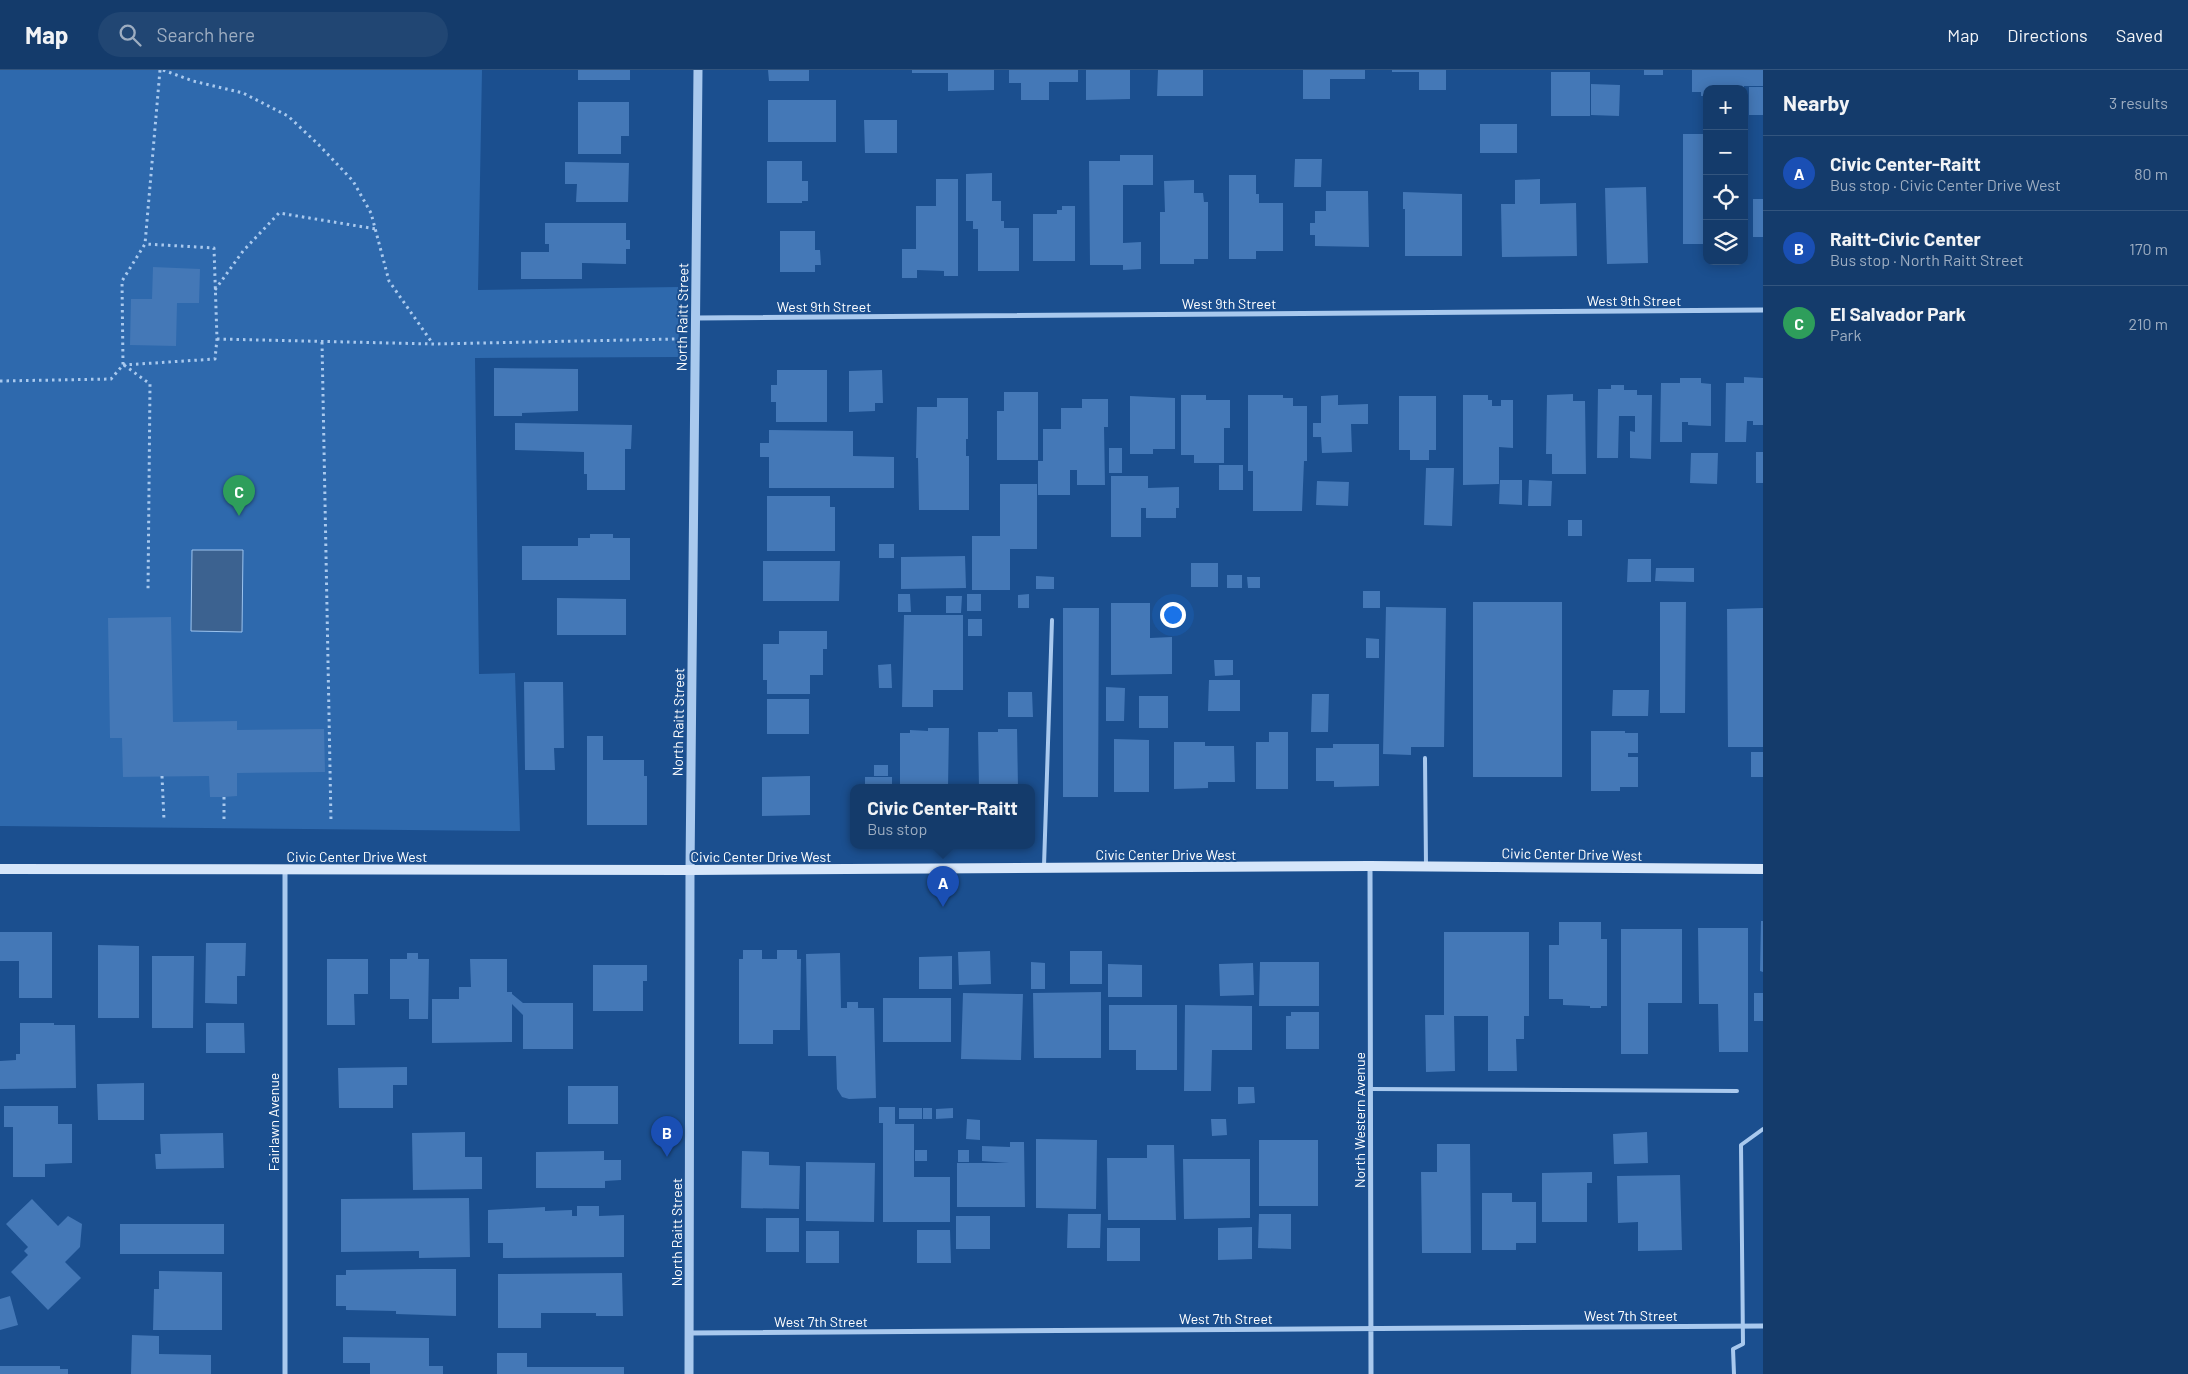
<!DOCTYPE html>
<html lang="en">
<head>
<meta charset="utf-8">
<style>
	:root { --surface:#143b6b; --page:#214673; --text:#f1f3f6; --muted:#9dadc1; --line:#33557e; --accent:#e797bd }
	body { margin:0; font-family:Barlow,sans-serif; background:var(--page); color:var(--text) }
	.controls { position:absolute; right:15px; top:15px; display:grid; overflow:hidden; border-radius:10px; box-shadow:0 2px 12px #0003 }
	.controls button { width:45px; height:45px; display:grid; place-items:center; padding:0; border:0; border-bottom:1px solid var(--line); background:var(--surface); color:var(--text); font:25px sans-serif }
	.you { position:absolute; left:1172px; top:544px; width:18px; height:18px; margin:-12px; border:4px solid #fff; border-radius:50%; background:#1a73e8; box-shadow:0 0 0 8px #1a73e833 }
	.badge { display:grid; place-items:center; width:32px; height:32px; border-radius:50%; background:var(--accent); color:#fff; font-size:16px; font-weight:700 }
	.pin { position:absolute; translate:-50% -41px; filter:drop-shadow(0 1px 2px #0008) }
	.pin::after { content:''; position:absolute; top:26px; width:18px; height:15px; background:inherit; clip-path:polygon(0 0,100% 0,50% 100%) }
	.popup { position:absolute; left:850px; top:714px; width:185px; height:65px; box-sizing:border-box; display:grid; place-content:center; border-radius:10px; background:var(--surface); filter:drop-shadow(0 1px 4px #0005); font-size:16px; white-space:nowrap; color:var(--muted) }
	.popup b { font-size:19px; color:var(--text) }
	.popup::after { content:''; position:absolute; left:50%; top:100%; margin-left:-10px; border:10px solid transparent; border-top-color:var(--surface) }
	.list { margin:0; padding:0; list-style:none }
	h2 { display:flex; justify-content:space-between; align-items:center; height:65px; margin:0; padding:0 20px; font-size:21px }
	h2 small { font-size:16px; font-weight:400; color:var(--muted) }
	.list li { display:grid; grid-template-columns:32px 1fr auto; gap:15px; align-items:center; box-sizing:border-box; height:75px; padding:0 20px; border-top:1px solid var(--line) }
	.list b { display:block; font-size:19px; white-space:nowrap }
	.list p { margin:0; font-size:16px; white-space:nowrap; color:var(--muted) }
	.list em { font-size:16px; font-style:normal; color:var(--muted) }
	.icon { flex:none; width:28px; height:28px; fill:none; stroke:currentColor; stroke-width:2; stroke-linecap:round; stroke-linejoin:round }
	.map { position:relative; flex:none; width:1763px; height:1304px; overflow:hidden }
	header { display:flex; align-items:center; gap:30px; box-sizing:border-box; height:70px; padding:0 25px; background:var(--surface); border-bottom:1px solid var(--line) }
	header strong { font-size:24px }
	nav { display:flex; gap:28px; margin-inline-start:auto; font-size:18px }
	.search { width:350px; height:45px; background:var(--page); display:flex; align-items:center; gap:12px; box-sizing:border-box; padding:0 18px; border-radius:28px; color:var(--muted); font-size:19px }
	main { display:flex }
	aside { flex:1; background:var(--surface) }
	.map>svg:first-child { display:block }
	.green { fill:#2e69ad }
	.water { fill:#3c6290; stroke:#9cc4f0 }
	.building { fill:#4478b7 }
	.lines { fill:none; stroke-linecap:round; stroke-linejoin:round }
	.path { stroke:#a9c9ee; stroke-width:3; stroke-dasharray:2.5 4; stroke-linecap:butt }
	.service { stroke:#a9c9ee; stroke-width:4 }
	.minor { stroke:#a9c9ee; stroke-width:5 }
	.tertiary { stroke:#a9c9ee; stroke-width:9 }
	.secondary { stroke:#d6e6fa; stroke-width:10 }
	.labels { text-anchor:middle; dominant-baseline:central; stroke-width:4; stroke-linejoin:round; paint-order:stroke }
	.street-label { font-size:14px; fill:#fff; stroke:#1b4f8f }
</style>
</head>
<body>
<header>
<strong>Map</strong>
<div class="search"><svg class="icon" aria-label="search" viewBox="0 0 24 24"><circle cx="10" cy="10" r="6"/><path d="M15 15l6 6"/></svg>Search here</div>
<nav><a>Map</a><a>Directions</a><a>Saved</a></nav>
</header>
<main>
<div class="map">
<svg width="1763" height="1304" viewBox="0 0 1763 1304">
	<rect width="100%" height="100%" fill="#1b4f8f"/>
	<path class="green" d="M0,0H482L478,220L678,217L679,287L475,288L479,604L515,603L520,761L0,756Z"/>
	<path class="water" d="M192,480H243L242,562L191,561Z"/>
	<path class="building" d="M578,0H630V10H578Z
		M768,0H809V11H769Z
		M912,0H994V20L948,21V3H912Z
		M1009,0H1078V12H1049V30H1021V13H1009Z
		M1086,0H1130V29L1086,30Z
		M1158,0H1203V26H1157Z
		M1303,0H1365V9H1330V29H1303Z
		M1392,0H1446V20H1419V2H1392Z
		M1644,0H1663V5H1644Z
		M1692,0H1763V16H1744V19H1707V26H1701V22H1692Z
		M1551,2H1590V46H1551Z
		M1591,14L1620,15L1619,46L1591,45Z
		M1749,17H1763V45H1749Z
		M768,30H836V72H768Z
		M578,32H629V66H621V84H578Z
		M864,50H897V83H865Z
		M1480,54H1517V83H1480Z
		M1683,64H1707V174H1683Z
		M1120,85H1153V115H1123V173L1141,172V199L1123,200V195H1090L1089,91H1120Z
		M1295,89H1322L1321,117H1294Z
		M767,91H802V111H808V131H802V133H767Z
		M565,92L629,93L628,132H576L577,114H565Z
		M992,103V131H1001V151H1004V158H1019V201H978V159H973V151H966V104Z
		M1229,105H1256V124H1259V133H1283V181H1256V189H1229Z
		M936,109H958V206H944V201L917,200V208H902V179H916V136H936Z
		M1540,109V134L1576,133L1577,186L1502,187L1501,134H1515V110Z
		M1194,110V123H1203L1204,132H1208V189H1194V194H1160V142H1165L1164,111Z
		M1646,117L1648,193L1607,194L1605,118Z
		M1326,121H1368L1369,177L1315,176V165H1310V153H1315V141H1326Z
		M1403,122L1462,124V186H1405V139H1403Z
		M1753,129H1763V167H1753Z
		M1062,136H1075V191H1033V144H1057V140H1062Z
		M545,153H626V170H630V179H626V194L582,193V209H521V182H549V174H545Z
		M780,161H815V180H820L821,195H815V202H780Z
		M153,197L200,199L199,233H177L176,276L130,275L131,229H152Z
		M494,298L578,299V341L522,343V346H494Z
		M777,300H827V352H776V332H771V315H777Z
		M882,300L883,333H875V341L849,342V301Z
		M1744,307L1763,308V355H1753V351H1747L1746,372H1725L1726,313H1744Z
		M1680,308H1701V313L1711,314V356L1688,355V352H1682V372H1660L1661,313H1680Z
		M1611,315H1624V320H1637V325H1652L1651,389L1630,388V361L1635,362V346H1619L1618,388H1597L1598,319H1611Z
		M1004,322H1038V390H997V341H1004Z
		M1573,324V331H1585L1586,404H1552V384H1546L1547,325Z
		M1181,325H1206V330H1230V358H1224V393H1194V385H1181Z
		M1248,325H1283V328H1293V336H1307V391H1304L1302,441H1253V401H1248Z
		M1338,325V335L1368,334V354H1351L1352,382L1322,383L1321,367H1313V353H1321V326Z
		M1463,325H1488V330H1492V336H1501V330H1513V378L1499,377V414L1463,415Z
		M1130,326L1175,328V379H1153V384H1130Z
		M1399,326H1436V380H1429V390H1410V380H1399Z
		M937,328H968V369H966V386H969V440H919L918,388H916L917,337H937Z
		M1082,329H1108V357H1104L1105,415H1077V400H1070V425H1038V391H1043V359H1061V338H1082Z
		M515,353L632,355L631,379H625V420H587V404H584V382L515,380Z
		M769,360L853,361V386L894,387V418H769V387H760V373H769Z
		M1109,378H1122V403H1109Z
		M1756,382H1763V413H1756Z
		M1691,383H1718L1717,414L1690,413Z
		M1219,395H1243V420H1219Z
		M1426,398H1454L1452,456L1424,455Z
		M1111,406H1148V418L1179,417V438H1176V448H1146V438H1141V467H1111Z
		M1500,410H1522V435L1499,434Z
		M1529,410L1552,411L1551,436H1528Z
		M1317,411L1349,412L1348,436L1316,435Z
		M1000,414H1037V479H1010V520H972V466H1000Z
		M767,426H830V437H835V481H767Z
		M1568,450H1582V466H1568Z
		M590,464H613V468H630V510H522V476H578V468H590Z
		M879,474H894V488H879Z
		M965,486L966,518L901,519V487Z
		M1628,489H1651V512H1627Z
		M763,491H840L839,531H763Z
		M1191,493H1218V517H1191Z
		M1656,498H1694V512L1655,511Z
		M1227,505H1242V518H1227Z
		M1036,506L1054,507V519H1036Z
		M1247,507H1260V518H1248Z
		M1363,521H1380V538H1363Z
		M898,524H910L911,542H898Z
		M967,524H981V541H967Z
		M1029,524V538H1018V525Z
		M946,526H962L961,543H946Z
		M557,528L626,529V565H557Z
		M1473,532H1562V707H1473Z
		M1660,532H1686L1685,643H1660Z
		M1111,533H1150V568L1172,567V604L1111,605Z
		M1386,537L1446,538L1444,677H1411V685L1383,684Z
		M1063,538H1099L1098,727H1063Z
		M1763,538V677H1728L1727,539Z
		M904,545H963V620H933V637H902Z
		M171,547L173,652L237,651V660L324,659L325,702L237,703V726L224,727H210L209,706L123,707L122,668H110L108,548Z
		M968,549H982V566H968Z
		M779,561H827V579H823V605H810V624H767V610H763V574H779Z
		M1366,568L1379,569V588H1366Z
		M1214,590H1233V605L1215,606Z
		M891,594L892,618H879L878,595Z
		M1209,610H1240V641H1208Z
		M524,612H563L564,678H554L555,700H525Z
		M1106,617L1125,618L1124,651H1106Z
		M1613,620H1649L1648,646H1612Z
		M1008,622H1032L1033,647H1008Z
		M1312,624H1329L1328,662H1311Z
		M1139,626H1168V658H1139Z
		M767,629H809V664H767Z
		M928,658H949L948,718H900V663H910V660L928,661Z
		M998,659H1017L1018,718H979L978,662H998Z
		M1591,661H1625V663H1638V683H1628V687H1638V717H1620V721H1591Z
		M1269,662H1288V719H1256V672H1269Z
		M587,666H603V690H644V706H647V755H587Z
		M1114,669L1149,670V722H1114Z
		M1174,672H1205V676H1234L1235,712H1208V718L1174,719Z
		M1333,674H1379V716L1334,717V711H1316V678H1333Z
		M1751,682H1763V707H1751Z
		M874,695H888V706H874Z
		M810,706V745L762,746V707Z
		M865,707H892V718H865Z
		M1761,851H1763V902L1760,901Z
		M1559,852H1601V869H1607V936H1601V938H1590V936L1563,935V929H1549V875H1559Z
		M1698,858H1748V982H1719L1718,934H1699Z
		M1621,859H1682V933H1648V984H1621Z
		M0,862H52V928H19V891H0Z
		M1444,862H1529V946H1524V969H1516L1517,1001H1488V946H1454L1455,1001L1426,1002L1425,945H1444Z
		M206,873H246L245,906H237V934L205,933Z
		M98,875L139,876V948H98Z
		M743,880H762V889H777V880H797V889H801L800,960H773V974H739V889H743Z
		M990,881L991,914L959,915L958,882Z
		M1070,881H1102V914H1070Z
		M407,883H418V889H429L428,949H409V929H390V889H407Z
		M840,883L841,938H847V932H858V938H874L876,1028L849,1029L842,1027L837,1019L836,986H808L806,884Z
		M152,886H194L193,958H152Z
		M952,886V919H919V887Z
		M327,889H368V924H354L355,955H327Z
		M470,889H507V922H512V924L523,933H573V979H523V945L512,934V972L432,973V929H459V917H471Z
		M1031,892L1045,893V919H1031Z
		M1260,892H1319V936H1259Z
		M1253,893L1254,925L1220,926L1219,894Z
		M1108,894L1142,895V927H1108Z
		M593,895H647V911H643V941H593Z
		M1101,922V988H1034L1033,923Z
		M963,923L1023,924L1021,990L961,989Z
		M1754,923H1763V951H1754Z
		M883,928H951V972H883Z
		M1109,935H1177V1000H1136V980H1109Z
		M1185,935L1252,936V980H1212L1211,1021H1184Z
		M1291,942H1319V979H1286V946H1291Z
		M20,953H54V955H75L76,1018L0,1019V991L16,990V984H20Z
		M206,953H244L245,983H206Z
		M407,997V1015H393V1038H339L338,998Z
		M144,1013V1050H98L97,1014Z
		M568,1016H618V1054H568Z
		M1238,1017H1254L1255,1033L1238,1034Z
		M4,1036H58V1054H72V1093L45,1094V1107H13V1057H4Z
		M879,1037H895V1054H914V1107H950V1152H883V1053H879Z
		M899,1038H922V1049H899Z
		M923,1038H932V1049H923Z
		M953,1038V1048L936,1049V1039Z
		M967,1049L980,1050V1070L966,1069Z
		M1211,1049H1226L1227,1065L1212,1066Z
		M465,1062V1087H482V1119L413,1120L412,1063Z
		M1647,1062L1648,1093L1614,1094L1613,1064Z
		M223,1063L224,1098L156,1099L155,1084H161L160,1064Z
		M1036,1069L1097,1070L1096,1139L1036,1138Z
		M1259,1070H1318V1136H1259Z
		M1010,1072H1024L1025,1137H957V1093H1009L982,1091V1076L1010,1077Z
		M1437,1074H1470L1471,1183H1422L1421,1102H1437Z
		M1147,1075H1174L1176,1150H1108L1107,1088H1147Z
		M915,1080H927V1091H915Z
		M958,1080H969V1092H958Z
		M604,1081V1090H621V1110L605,1111V1118H536V1082Z
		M742,1081L769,1082V1095L800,1096L799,1139L741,1138Z
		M1183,1089H1250V1148L1184,1149Z
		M806,1092L875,1093L874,1152L806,1151Z
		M1592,1102V1113H1587V1152H1542V1103Z
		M1680,1105L1682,1180L1638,1181V1152L1618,1153L1617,1106Z
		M1482,1123H1512V1132H1536V1173H1516V1180H1482Z
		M469,1128L470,1187L419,1188V1181L341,1182V1129Z
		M32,1129L58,1156L68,1146L82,1154L80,1177L65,1192L81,1208L48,1240L11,1202L28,1185L24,1181L28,1177L6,1154Z
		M577,1136H599V1146L624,1145V1187L503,1188V1173H488V1140L545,1137V1141L572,1140V1146H577Z
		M1068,1144H1101L1100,1178H1067Z
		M1259,1144H1291V1179L1258,1178Z
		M956,1146H990V1179H956Z
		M766,1148H799V1182H766Z
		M120,1154H224V1184H120Z
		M1252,1157V1189L1218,1190V1158Z
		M1107,1158H1140V1191H1107Z
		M917,1160H950L951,1193H917Z
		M806,1161H839V1193H806Z
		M423,1199H456V1246L396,1244V1241L346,1240V1236H336V1205H346V1200Z
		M159,1201L222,1202V1260H153L154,1219H159Z
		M622,1203L623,1246H596V1243H541V1258H498V1204Z
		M10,1226L18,1255L0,1260V1229Z
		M132,1265L159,1266V1284L211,1285V1304H131Z
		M343,1267L429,1268V1296H443V1304H370V1293H343Z
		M497,1283H527V1297H624V1304H497Z
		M0,1296H60V1299H68V1304H0Z"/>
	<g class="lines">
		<path class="path" d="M163,0L193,11L243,23L288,46L319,75L353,111L371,143L389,211L433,274
			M215,220L243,181L279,143L376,159
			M217,269L434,274L676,269
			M322,272L331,752
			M123,295L215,289L217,269L214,178L145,174
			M124,295L150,314L148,522
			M0,311L111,309L123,295L122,211L145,174L160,0
			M162,706L164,750
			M224,727V751"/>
		<path class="service" d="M1425,688L1426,795
			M1044,796L1052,550
			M1371,1019L1737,1021
			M1734,1304L1733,1279L1743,1274L1741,1075L1763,1059"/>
		<path class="minor" d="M696,248L1763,240
			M1370,796L1371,1304
			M285,800V1304
			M690,1263L1763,1256"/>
		<path class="tertiary" d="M689,1304L690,800L698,0"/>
		<path class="secondary" d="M0,799L690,800L1370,796L1763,799"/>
	</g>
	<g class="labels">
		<g class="street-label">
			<text x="1634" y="230">West 9th Street</text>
			<text x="1229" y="233">West 9th Street</text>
			<text x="824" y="236">West 9th Street</text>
			<text transform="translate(682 247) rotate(-89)">North Raitt Street</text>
			<text transform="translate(678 652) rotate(-89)">North Raitt Street</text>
			<text x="1166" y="784">Civic Center Drive West</text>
			<text transform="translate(1572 784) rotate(1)">Civic Center Drive West</text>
			<text x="357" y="786">Civic Center Drive West</text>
			<text x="761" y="786">Civic Center Drive West</text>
			<text transform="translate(1359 1050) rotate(-90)">North Western Avenue</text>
			<text transform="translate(273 1052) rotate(-90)">Fairlawn Avenue</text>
			<text transform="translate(676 1162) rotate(-90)">North Raitt Street</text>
			<text x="1631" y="1245">West 7th Street</text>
			<text x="1226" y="1248">West 7th Street</text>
			<text x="821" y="1251">West 7th Street</text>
		</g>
	</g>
</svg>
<div class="controls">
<button>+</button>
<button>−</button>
<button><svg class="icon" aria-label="locate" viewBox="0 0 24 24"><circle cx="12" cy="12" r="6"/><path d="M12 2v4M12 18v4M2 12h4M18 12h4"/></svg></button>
<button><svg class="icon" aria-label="layers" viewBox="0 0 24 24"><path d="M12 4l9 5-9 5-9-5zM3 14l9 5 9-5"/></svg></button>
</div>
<div class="you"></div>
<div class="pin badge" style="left:943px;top:837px;background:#1a4fb4">A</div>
<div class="popup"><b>Civic Center-Raitt</b>Bus stop</div>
<div class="pin badge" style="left:667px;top:1087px;background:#1a4fb4">B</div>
<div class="pin badge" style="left:239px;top:446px;background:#2e9e5b">C</div>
</div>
<aside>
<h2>Nearby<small>3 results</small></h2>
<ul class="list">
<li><span class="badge" style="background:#1a4fb4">A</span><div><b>Civic Center-Raitt</b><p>Bus stop · Civic Center Drive West</p></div><em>80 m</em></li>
<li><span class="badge" style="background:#1a4fb4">B</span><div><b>Raitt-Civic Center</b><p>Bus stop · North Raitt Street</p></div><em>170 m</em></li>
<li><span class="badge" style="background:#2e9e5b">C</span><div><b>El Salvador Park</b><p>Park</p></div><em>210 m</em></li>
</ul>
</aside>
</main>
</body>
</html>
